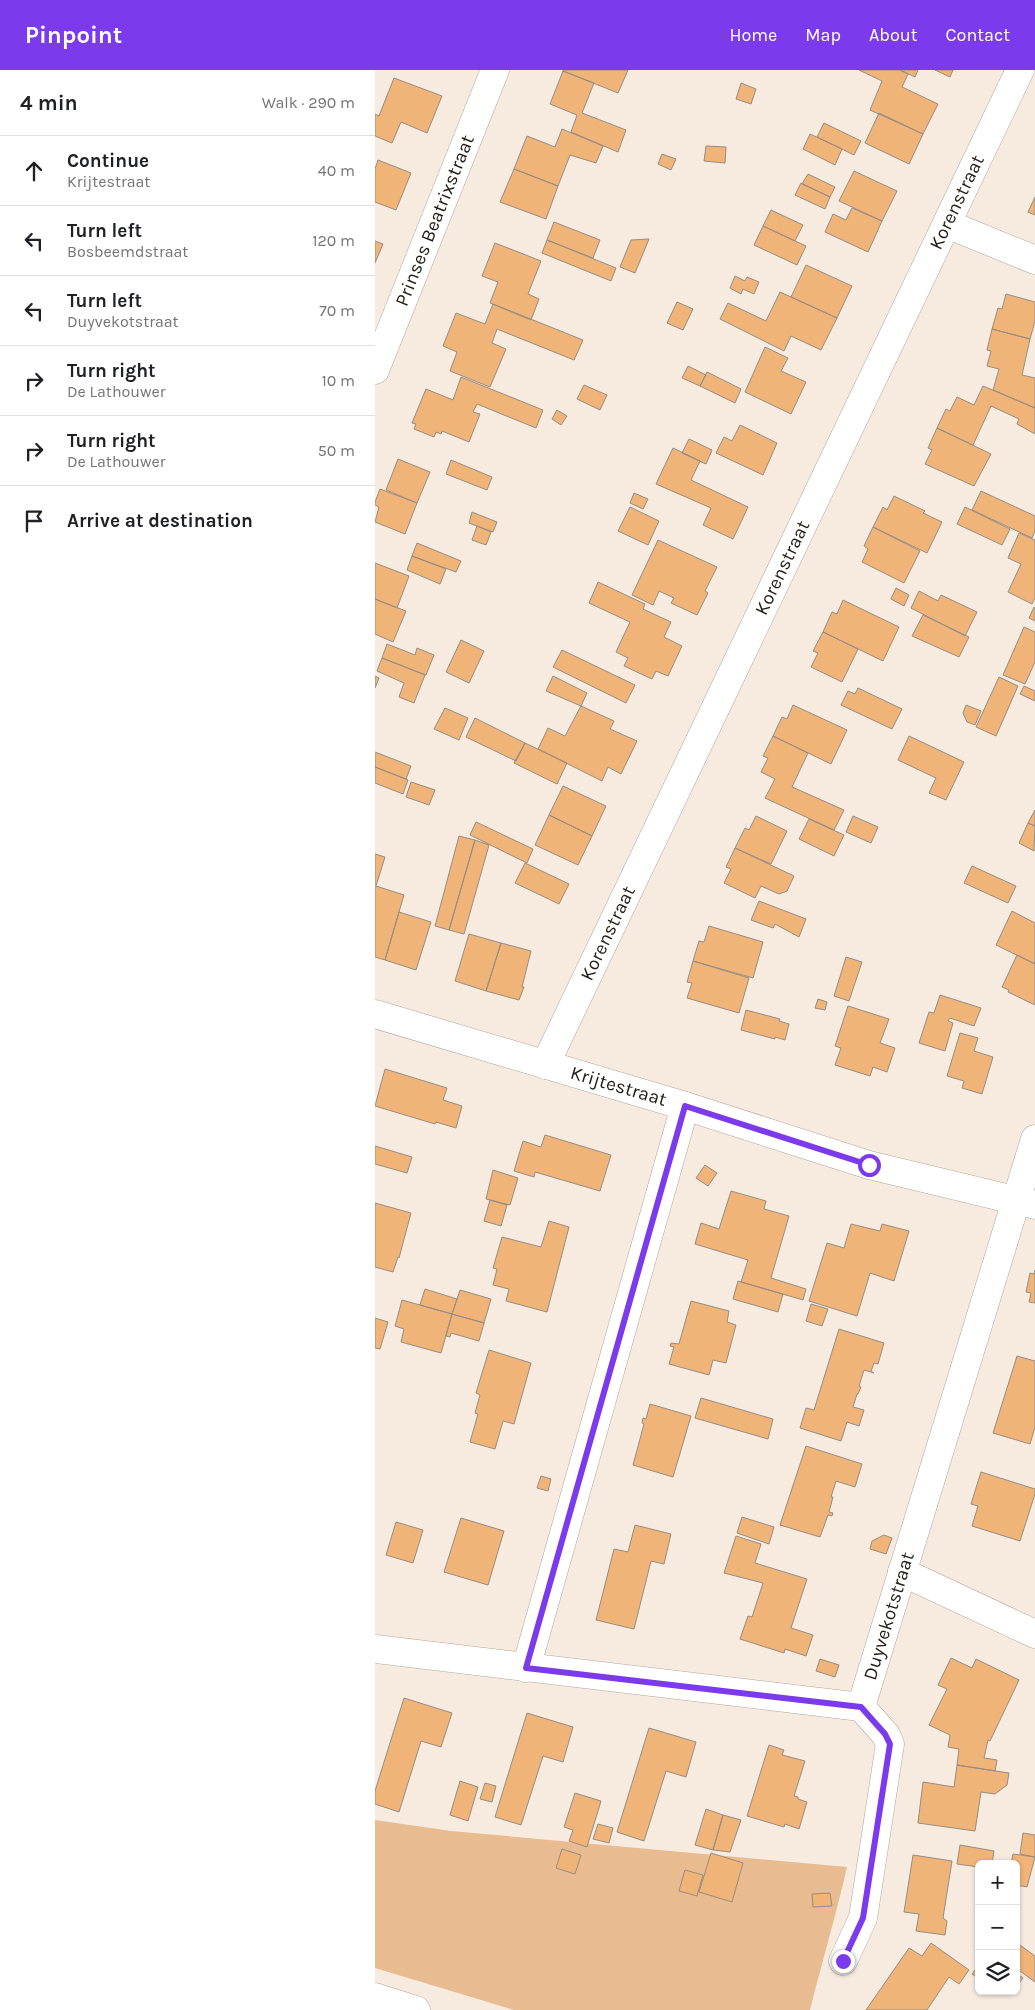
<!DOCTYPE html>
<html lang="en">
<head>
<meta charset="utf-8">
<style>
	:root { --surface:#fff; --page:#f2f2f2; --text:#202124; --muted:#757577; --line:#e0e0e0; --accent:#7c3aed }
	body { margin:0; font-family:Karla,sans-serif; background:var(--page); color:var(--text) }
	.controls { position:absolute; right:15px; bottom:15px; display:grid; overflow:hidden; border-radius:8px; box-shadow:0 1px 4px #0004 }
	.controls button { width:45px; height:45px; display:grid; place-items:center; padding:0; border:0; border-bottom:1px solid var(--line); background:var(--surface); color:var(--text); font:25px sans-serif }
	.stop { position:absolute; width:15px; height:15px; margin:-11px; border:4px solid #7c3aed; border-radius:50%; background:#fff }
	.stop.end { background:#7c3aed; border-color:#fff; box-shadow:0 1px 5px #0008 }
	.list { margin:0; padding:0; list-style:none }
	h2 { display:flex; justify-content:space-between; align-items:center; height:65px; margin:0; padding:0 20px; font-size:21px }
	h2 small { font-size:16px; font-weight:400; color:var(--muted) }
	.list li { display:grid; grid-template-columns:32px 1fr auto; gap:15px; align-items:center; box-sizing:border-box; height:70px; padding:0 20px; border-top:1px solid var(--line) }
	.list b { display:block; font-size:19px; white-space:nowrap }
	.list p { margin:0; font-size:16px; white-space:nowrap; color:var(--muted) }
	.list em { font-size:16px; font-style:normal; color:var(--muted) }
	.icon { flex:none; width:28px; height:28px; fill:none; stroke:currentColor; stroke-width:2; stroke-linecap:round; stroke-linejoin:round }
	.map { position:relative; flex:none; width:660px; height:1940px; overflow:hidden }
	header { display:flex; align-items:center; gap:30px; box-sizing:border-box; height:70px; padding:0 25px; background:var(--accent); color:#fff }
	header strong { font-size:24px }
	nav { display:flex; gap:28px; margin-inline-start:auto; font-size:18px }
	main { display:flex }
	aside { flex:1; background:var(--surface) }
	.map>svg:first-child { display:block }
	.green { fill:#e8bb90 }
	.building { fill:#f0b478; stroke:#978c82 }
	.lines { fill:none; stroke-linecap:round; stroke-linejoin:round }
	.street-casing { stroke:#b2a69c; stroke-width:29 }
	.secondary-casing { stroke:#b2a69c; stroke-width:29 }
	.street { stroke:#fff; stroke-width:28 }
	.secondary { stroke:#fff; stroke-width:28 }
	.route { stroke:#7c3aed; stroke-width:6 }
	.labels { text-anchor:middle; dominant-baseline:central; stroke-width:4; stroke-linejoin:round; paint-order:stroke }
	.street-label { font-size:19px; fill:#201c18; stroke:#f7ebe0 }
</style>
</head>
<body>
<header>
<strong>Pinpoint</strong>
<nav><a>Home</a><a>Map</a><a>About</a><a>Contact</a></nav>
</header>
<main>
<aside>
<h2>4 min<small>Walk · 290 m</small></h2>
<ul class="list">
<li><svg class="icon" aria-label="ahead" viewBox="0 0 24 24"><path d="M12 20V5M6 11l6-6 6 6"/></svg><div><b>Continue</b><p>Krijtestraat</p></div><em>40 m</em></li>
<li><svg class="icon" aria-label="left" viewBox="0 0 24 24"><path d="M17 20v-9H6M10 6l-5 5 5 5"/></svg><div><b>Turn left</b><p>Bosbeemdstraat</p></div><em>120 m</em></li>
<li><svg class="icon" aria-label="left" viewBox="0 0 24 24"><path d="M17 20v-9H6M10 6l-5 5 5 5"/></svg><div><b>Turn left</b><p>Duyvekotstraat</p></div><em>70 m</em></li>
<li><svg class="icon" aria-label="right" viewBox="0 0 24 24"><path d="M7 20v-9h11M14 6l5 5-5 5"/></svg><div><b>Turn right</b><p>De Lathouwer</p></div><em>10 m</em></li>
<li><svg class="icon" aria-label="right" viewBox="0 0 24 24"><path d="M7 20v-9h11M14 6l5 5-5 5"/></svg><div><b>Turn right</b><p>De Lathouwer</p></div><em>50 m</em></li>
<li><svg class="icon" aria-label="arrive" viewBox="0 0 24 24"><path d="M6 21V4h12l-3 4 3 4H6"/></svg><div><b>Arrive at destination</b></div></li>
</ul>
</aside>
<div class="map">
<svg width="660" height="1940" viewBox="0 0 660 1940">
	<rect width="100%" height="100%" fill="#f7ebe0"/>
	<path class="green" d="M0,1750L76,1761L472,1797C461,1845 447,1892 435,1940H139L0,1898Z"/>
	<path class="building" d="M188,0H253L243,23L188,1Z
		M484,0H525L533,4L527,17L563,34L548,64L495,40L507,11Z
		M525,0H543L540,7Z
		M560,0H578L575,7Z
		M188,1L219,13L207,43L251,60L243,82L196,62L202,45L175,34Z
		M19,8L67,26L52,63L26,52L17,73L0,66V44L4,46Z
		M366,13L381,19L376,34L361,29Z
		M504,43L548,64L534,94L490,73Z
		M449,53L486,71L479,85L442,67Z
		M187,59L228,76L221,93L195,85L183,116L139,99L152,66L180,77Z
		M435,64L467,79L460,95L428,79Z
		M331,76L351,77L350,93L329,91Z
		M287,84L301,89L296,100L283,94Z
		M3,90L36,103L21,140L0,132V99Z
		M139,99L183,116L171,149L125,132Z
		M479,101L522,121L507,151L464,131Z
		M433,104L460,117L455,127L427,114Z
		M426,113L455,127L450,139L420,125Z
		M660,127V145L653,142Z
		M477,138L507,151L493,182L450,162L458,144L471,150Z
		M396,140L428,155L420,171L388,156Z
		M179,152L225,170L218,188L172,170Z
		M388,156L431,176L422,195L379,175Z
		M274,169L260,203L245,197L256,170Z
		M172,170L241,198L236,211L167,183Z
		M0,171L8,174L0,193Z
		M120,173L166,191L153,224L164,229L156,250L115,233L123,212L107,206Z
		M431,195L477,216L462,248L416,227Z
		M360,206L370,211L372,207L384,212L379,224L368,219L366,224L355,218Z
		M405,222L462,248L446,280L416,266L409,281L345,249L353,233L391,251Z
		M631,224L660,232V251L655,269L617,259L623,238L627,239Z
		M302,232L318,239L308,260L292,253Z
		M118,234L208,270L199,290L122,259L117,273L131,279L115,317L75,301L82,282L68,276L81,243L110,254Z
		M617,259L655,269L647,305L660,308V338L618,320L624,299L612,296L616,281L612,280Z
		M390,277L413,288L406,301L431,312L416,344L370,322Z
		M313,296L331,305L325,316L307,308Z
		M332,302L366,319L360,333L325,316Z
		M86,307L168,340L161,358L102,334L98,342L105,344L94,372L67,361L66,364L61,362L59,367L39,359L41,354L37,353L51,319L78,330Z
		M209,315L232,325L225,340L202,329Z
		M608,316L660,338V364L642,354L644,349L616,336L598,375L562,358L571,339L575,341L582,327L599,335Z
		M182,340L192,346L186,355L177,349Z
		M365,355L402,373L388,405L341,383L349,367L357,371Z
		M562,358L616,384L599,416L550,394L557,380L553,378Z
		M314,369L337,380L331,394L307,383Z
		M298,378L325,391L316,410L373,437L358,469L328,455L336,438L281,414Z
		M23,389L55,402L42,433L11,420Z
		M76,390L117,407L112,420L71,404Z
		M5,419L42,433L30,464L0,452L4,437L0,435V432Z
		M606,421L660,446V461L657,468L597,440Z
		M259,423L273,429L268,439L255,433Z
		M519,426L550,441L548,443L567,452L552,483L498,457L508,437L512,440Z
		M255,437L284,451L273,475L243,461Z
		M590,437L635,459L627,475L582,454Z
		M97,442L122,452L118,462L94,453Z
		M102,456L116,462L111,475L97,470Z
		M498,457L545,481L529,513L487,492L493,479L489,476Z
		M644,463L660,470V528L657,534L633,522L646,494L633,488Z
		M283,470L342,497L330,521L333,523L322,545L296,533L299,528L284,521L278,535L257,525Z
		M42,473L86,491L81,502L37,486Z
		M37,486L71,499L65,514L32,500Z
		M0,493L34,506L22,538L0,529Z
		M223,512L270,534L268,539L296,552L289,567L307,576L293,606L281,601L277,609L249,596L253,588L241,582L255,552L214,533Z
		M521,518L534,525L529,536L516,529Z
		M544,521L563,531L566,525L602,542L590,566L536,538Z
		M0,529L31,541L18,572L0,564Z
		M468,530L524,557L508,591L448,562L457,542L462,544Z
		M659,537L660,538V551L654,548Z
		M548,545L594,567L584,587L537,566Z
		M649,557L660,562V592L650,614L628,605Z
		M448,562L483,579L467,612L436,597L443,583L438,581Z
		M86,570L109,581L94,613L71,602Z
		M12,574L40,585L42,578L59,585L51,605L7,588Z
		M187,580L260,615L251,633L178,597Z
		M7,588L50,605L39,633L24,627L29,613L2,601Z
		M0,606L4,608L0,618Z
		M178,606L212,623L206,636L171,621Z
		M624,607L643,616L621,666L601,657Z
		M649,616L660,621V631L645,624Z
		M483,618L527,639L517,659L466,635L473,621L480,624Z
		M418,635L472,660L456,694L398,666L407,647L412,649Z
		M591,635L606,641L600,655L592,652L588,643Z
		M206,636L239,651L235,659L262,671L246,704L233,697L227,711L163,679L173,658L190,666Z
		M70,638L93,648L84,670L59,659Z
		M100,648L150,673L141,691L91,667Z
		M398,666L433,683L417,717L469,740L459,760L390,728L400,709L386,702L393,688L388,686Z
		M534,666L589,692L571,730L554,723L561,708L523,690Z
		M150,673L192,693L182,714L139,693Z
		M0,682L36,696L31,709L0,697Z
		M0,697L33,710L28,724L0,713Z
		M36,712L60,720L54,735L31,727Z
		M188,716L231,736L217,766L174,745Z
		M660,740V756L653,753Z
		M174,745L217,766L203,795L160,775Z
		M381,746L412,761L396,794L360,778L370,758L374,760Z
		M478,746L503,757L496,773L471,762Z
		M434,749L469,765L459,786L424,769Z
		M101,752L158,779L152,793L95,765Z
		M653,753L660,756L659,781L644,773Z
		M84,766L100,770L74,860L60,856Z
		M100,770L114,775L89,864L74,860Z
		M360,778L419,806L412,821L404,824L386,816L380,828L349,813L356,799L351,797Z
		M0,784L10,787L1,816L29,825L10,890L0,887Z
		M150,793L194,814L184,834L140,813Z
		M597,796L641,816L633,833L589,813Z
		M384,831L431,849L424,867L400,854L398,858L376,850Z
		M637,841L660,853V894L621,875Z
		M24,842L56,852L41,900L10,890Z
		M334,856L388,872L378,908L318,891L324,871L329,872Z
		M94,864L126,873L111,921L80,911Z
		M126,873L156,881L147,917H149L144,930L111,921Z
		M642,885L660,894V935L633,922L634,920L627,917Z
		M471,887L487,892L474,931L459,926Z
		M318,891L374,908L364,943L312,928L317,913L312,912Z
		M565,925L606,938L599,956L575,948L573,951L578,953L570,981L544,973L554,942L559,943Z
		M443,929L452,932L450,940L440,938Z
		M473,936L514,949L505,973L520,978L512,1002L498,997L495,1006L460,995L466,978L460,976Z
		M371,940L405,949L404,951L414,954L410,970L400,967V969L366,960Z
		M585,963L603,968L599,981L618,987L607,1024L587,1018L589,1011L572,1006Z
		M10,999L72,1018L68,1030L87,1036L81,1058L61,1052L60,1054L0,1036Z
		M170,1065L236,1085L225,1121L160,1102L159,1107L139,1101L148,1071L166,1077Z
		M0,1076L37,1087L32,1103L0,1094Z
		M330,1095L342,1103L333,1116L321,1108Z
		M118,1100L143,1108L135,1135L111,1129Z
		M356,1121L391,1131L389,1139L414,1146L396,1208L431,1219L428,1230L366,1212L373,1190L320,1174L326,1153L344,1159Z
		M115,1130L132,1135L126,1156L109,1151Z
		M0,1133L36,1143L24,1188L23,1187L18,1202L0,1197Z
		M174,1151L194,1157L172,1242L131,1231L134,1219L118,1215L122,1199L118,1198L127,1167L166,1177Z
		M476,1154L505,1161L507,1154L534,1161L519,1211L495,1203L482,1246L434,1231L452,1173L469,1178Z
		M660,1200V1233L654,1232L656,1223L651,1222L655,1203L659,1204Z
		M363,1211L408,1224L403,1242L358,1229Z
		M50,1219L82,1229L77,1244L45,1235Z
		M85,1220L116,1229L109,1253L77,1244Z
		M27,1230L77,1244L66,1283L26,1272L29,1259L20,1256Z
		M316,1231L354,1241L352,1252L361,1255L351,1293L338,1290L334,1305L294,1294L299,1277L295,1276L296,1273L304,1274Z
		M436,1234L453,1239L447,1256L431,1251Z
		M77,1244L109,1253L104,1271L76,1263L75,1267L71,1266Z
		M0,1248L13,1252L5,1279L0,1278Z
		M464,1259L509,1273L503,1294L499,1293L496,1301L499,1303L489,1300L484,1316L486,1317L483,1324H482L478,1337L489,1340L484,1356L472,1352L466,1371L425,1358L431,1338L439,1340Z
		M114,1280L156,1293L139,1354L128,1351L120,1379L95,1372L103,1344L100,1343L105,1325L101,1323Z
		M642,1286L660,1291V1357L655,1374L618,1363Z
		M326,1328L398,1349L393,1369L320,1348Z
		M275,1334L316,1346L298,1407L258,1395L269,1354L267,1353L268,1348L271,1349Z
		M431,1376L487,1394L480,1417L461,1411L456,1427H458L454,1442L458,1443L457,1446L453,1445L445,1467L405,1455Z
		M606,1402L660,1419V1424L645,1471L597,1456L603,1436L596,1434Z
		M166,1406L176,1409L173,1421L162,1418Z
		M367,1447L399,1457L394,1474L362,1463Z
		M86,1448L129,1461L113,1515L69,1502Z
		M21,1452L48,1460L38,1493L11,1485Z
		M260,1455L296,1464L289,1494L276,1491L259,1559L221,1550L239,1479L253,1482Z
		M509,1465L517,1468L511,1484L495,1479L497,1471Z
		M361,1466L386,1474L380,1493L432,1509L416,1558L438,1565L431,1586L410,1579L409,1583L365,1569L373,1546L377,1547L388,1513L349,1503Z
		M576,1588L597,1598L601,1589L644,1610L615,1671L613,1670L609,1688L622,1690L620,1701L582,1695L584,1679L573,1677L575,1665L554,1655L572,1619L563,1615Z
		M445,1589L464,1595L460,1607L441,1601Z
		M29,1628L77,1643L66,1677L46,1671L24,1742L0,1734V1721Z
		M152,1643L198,1657L188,1692L168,1686L146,1755L120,1747Z
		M274,1658L321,1672L311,1707L291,1701L269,1771L242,1762Z
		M394,1675L409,1680L407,1685L430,1691L419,1726L423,1727V1729L432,1732L424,1759L410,1754L409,1757L372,1746Z
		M582,1695L634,1703L632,1715L620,1724L606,1722L600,1761L543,1753L548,1712L579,1717Z
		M85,1711L103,1717L93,1751L75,1745Z
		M110,1713L121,1716L117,1732L105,1729Z
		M200,1723L226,1731L212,1777L194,1771L198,1760L189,1757Z
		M331,1739L348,1745L338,1780L320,1775Z
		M348,1745L366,1750L355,1782L338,1780Z
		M223,1754L238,1758L234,1773L218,1769Z
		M648,1763L660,1765V1787L645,1784Z
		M585,1775L619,1781L617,1794H604V1797L582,1794Z
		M187,1779L206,1785L200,1804L181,1798Z
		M336,1783L368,1793L357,1832L324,1822Z
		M638,1784L660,1787L652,1817L641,1815V1794H636Z
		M538,1785L577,1791L568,1848L572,1851L570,1865L541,1861L544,1844L529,1842Z
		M310,1800L328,1805L322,1826L304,1821Z
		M455,1823L457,1836L438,1837L437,1824Z
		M556,1873L594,1900L584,1914L574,1907L552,1940H491L534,1878L547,1886Z
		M645,1875L660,1886V1912L641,1898V1880Z
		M604,1895V1909L597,1904Z
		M641,1903L648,1908L641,1917Z"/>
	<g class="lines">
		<defs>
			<g id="street">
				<path d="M572,154L660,190"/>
				<path id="s1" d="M0,300L120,0"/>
				<path id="s2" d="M0,944L310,1036L494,1095L660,1135"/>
				<path id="s3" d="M170,995L645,0"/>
				<path d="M527,1502L660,1564"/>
				<path d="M0,1579L486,1637"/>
				<path d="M151,1598L310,1036"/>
				<path id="s4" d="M486,1637L660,1069"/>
				<path d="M468,1891L488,1848L515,1674L511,1665L486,1637"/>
			</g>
			<path id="secondary" d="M0,1927L41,1940"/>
		</defs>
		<use href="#street" class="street-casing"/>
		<use href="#secondary" class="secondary-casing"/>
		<use href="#street" class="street"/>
		<use href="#secondary" class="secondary"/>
	</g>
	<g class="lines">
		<path class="route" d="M468,1891L488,1848L515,1674L510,1664L486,1637L151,1598L310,1036L494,1095"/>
	</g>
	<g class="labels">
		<g class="street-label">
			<text stroke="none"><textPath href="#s3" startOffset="956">Korenstraat</textPath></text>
			<text stroke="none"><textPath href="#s1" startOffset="161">Prinses Beatrixstraat</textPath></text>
			<text stroke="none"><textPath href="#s3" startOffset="551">Korenstraat</textPath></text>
			<text stroke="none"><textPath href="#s3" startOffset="146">Korenstraat</textPath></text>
			<text stroke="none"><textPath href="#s2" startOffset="254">Krijtestraat</textPath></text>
			<text stroke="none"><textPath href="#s4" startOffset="95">Duyvekotstraat</textPath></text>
		</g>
	</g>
</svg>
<div class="controls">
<button>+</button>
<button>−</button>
<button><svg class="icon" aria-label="layers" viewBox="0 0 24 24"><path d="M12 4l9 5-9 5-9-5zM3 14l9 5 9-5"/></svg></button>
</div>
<div class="stop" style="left:494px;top:1095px"></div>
<div class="stop end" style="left:468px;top:1891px"></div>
</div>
</main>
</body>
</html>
